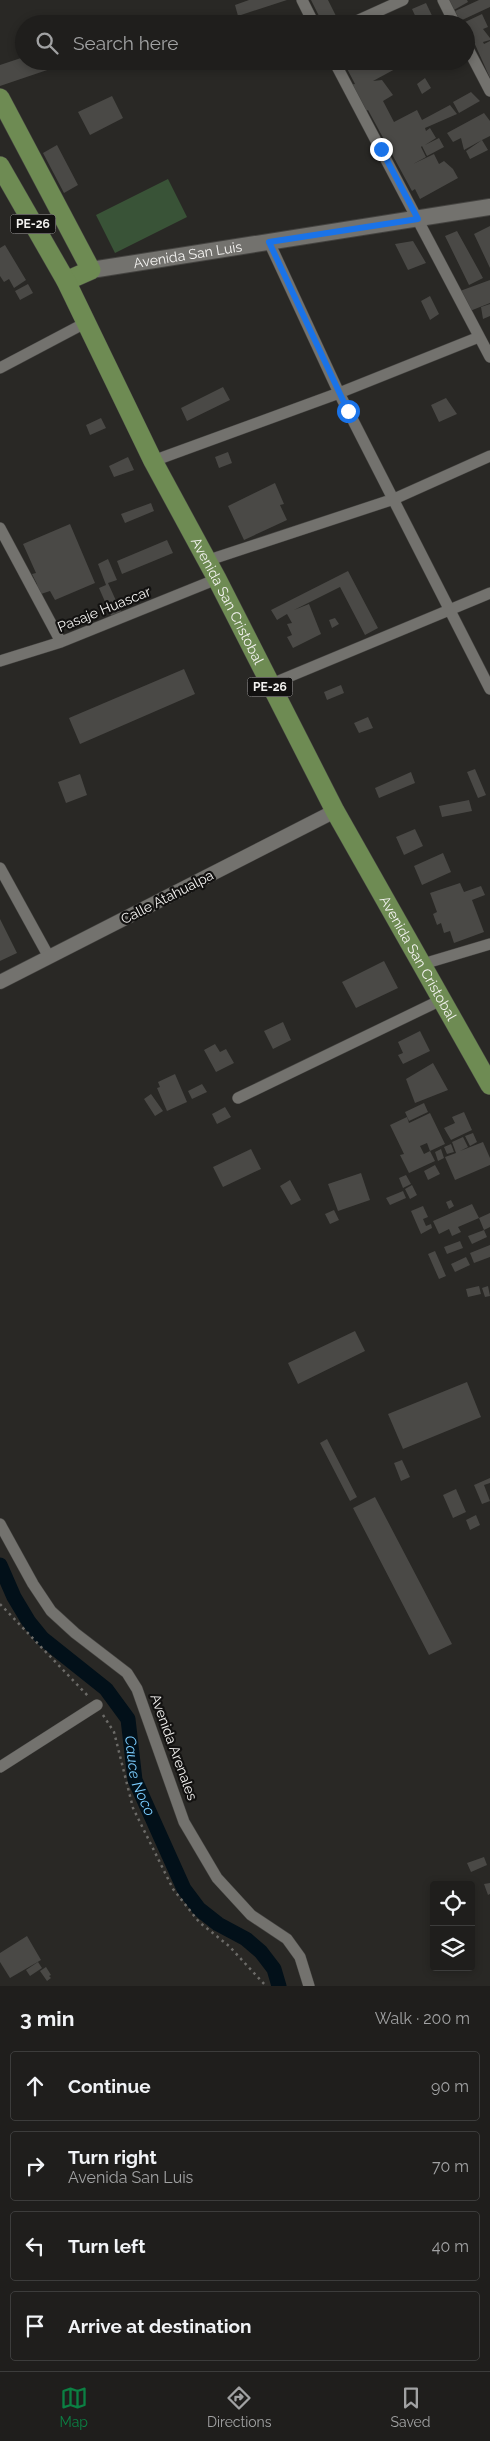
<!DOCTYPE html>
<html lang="en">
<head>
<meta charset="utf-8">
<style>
	:root { --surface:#1f1e1c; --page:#272725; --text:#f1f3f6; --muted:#a1a2a3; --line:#3c3c3b; --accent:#0b8043 }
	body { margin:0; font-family:Raleway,sans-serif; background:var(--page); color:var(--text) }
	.controls { position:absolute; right:15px; bottom:15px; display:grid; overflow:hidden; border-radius:5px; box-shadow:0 2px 8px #0003 }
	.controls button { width:45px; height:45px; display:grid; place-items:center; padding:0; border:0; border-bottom:1px solid var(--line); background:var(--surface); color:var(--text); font:25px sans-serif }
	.stop { position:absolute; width:15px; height:15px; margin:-11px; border:4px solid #1a73e8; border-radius:50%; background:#fff }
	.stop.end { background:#1a73e8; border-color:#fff; box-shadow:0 1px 5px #0008 }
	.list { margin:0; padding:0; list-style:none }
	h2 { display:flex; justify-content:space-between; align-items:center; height:65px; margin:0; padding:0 20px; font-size:21px }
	h2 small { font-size:16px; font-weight:400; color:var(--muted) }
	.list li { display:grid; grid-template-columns:32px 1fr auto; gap:15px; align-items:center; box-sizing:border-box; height:70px; margin:0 10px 10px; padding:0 10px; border:1px solid var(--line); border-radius:5px }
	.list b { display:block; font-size:19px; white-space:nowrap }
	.list p { margin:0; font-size:16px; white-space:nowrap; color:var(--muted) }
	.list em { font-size:16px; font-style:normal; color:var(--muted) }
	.icon { flex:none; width:28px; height:28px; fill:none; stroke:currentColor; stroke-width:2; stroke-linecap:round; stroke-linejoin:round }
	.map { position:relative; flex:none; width:490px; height:1986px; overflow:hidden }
	.search { position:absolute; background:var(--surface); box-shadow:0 2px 8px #0003; left:15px; right:15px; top:15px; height:55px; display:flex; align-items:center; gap:12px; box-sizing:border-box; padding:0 18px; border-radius:28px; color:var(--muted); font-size:19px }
	.sheet { height:385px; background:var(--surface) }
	nav { display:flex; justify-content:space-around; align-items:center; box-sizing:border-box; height:70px; border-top:1px solid var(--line); background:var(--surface); font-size:14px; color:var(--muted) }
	nav a { display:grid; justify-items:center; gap:2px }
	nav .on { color:var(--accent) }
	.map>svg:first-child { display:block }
	.green { fill:#395337 }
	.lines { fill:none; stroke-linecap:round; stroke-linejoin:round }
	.canal { stroke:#021019; stroke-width:15 }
	.building { fill:#4a4946 }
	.minor-casing { stroke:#444340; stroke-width:12 }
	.tertiary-casing { stroke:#444340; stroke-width:15 }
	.secondary-casing { stroke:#444340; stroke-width:18 }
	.trunk-casing { stroke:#444340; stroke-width:20 }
	.path { stroke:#6c6b68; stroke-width:2.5; stroke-dasharray:2.5 4; stroke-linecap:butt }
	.minor { stroke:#73726e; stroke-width:11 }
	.tertiary { stroke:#73726e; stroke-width:14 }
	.secondary { stroke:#73726e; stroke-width:16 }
	.trunk { stroke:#6e8b53; stroke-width:19 }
	.route { stroke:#1a73e8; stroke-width:6 }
	.labels { text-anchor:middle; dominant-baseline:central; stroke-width:4.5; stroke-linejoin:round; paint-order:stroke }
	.shield { fill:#121110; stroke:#b0afae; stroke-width:1 }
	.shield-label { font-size:12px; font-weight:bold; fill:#f4f3f1 }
	.street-label { font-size:14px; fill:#f4f3f1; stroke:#121110 }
	.water-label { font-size:15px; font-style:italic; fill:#7bcdff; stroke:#121110 }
</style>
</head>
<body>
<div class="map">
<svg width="490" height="1986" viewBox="0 0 490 1986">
	<rect width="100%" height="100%" fill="#292825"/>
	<path class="green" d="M168,179L187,217L115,253L96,215Z"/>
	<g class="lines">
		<path class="canal" id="s1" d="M0,1565L14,1597L29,1622L42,1638L106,1689L128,1719L135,1780L184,1889L199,1909L218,1924L246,1939L261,1952L274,1969L279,1986"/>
	</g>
	<path class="building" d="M249,0H287L238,16L235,5Z
		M311,0H328L340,24H323Z
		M449,0H467L468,2L454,10Z
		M479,0H490V7L460,21L455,11Z
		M426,3L436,24H419L412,9Z
		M482,14L488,27L483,29L490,38V40L483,42L484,44L490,41V78L465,22Z
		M24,57V61H57L59,66L0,86V65Z
		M343,61H393L397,68L373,81L382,80L393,95L383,101L394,122L417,110L422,120L450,105L457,114L425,128L426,131L430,128L436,138L425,145L439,138L444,147L427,156L422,146L421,147L426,157L413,164L434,154L439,164L444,161L453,169L458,178L420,199L415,189L412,191L368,110L363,113L349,85L355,84Z
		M425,78L431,88L422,94L417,84Z
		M471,92L480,101L459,113L453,102Z
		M112,96L123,118L90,135L78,112Z
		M484,113L490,121V136L482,140L488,150L470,159L466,151L482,140L464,150L461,138L453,142L447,133Z
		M57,145L78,185L64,193L43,153Z
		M490,226V268L474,234Z
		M457,231L483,278L469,285L445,236Z
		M413,241L426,263L408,270L395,244Z
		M5,245L26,280L14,288L9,279L4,282L0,276V248Z
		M490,280V303L470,311L460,291Z
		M28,284L33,293L20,300L15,291Z
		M430,296L439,314L430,320L421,301Z
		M490,304V316L483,319L481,307Z
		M223,387L230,400L187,421L181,408Z
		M446,398L457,414L439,422L431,405Z
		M101,418L106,428L90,435L86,425Z
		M228,452L232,463L219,468L215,457Z
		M128,457L134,470L114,477L109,466Z
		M275,483L284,504L280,505L287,520L244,540L228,506Z
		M151,503L154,511L125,523L121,514Z
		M70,524L95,583L55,600L50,591L38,595L37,584L32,574L36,573L23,544Z
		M167,540L173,553L122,574L117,561Z
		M108,559L117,580L108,583L123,616L113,620L99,588L106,585L98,564Z
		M348,571L378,628L365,635L340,587L294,610L309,604L321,634L293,648L287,637L292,635L287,624L292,623L287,614L277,620L271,610Z
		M335,618L339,624L332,628L329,620Z
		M184,669L195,694L80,744L69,718Z
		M341,685L344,693L327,700L324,692Z
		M368,717L373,728L359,733L354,723Z
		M475,769L486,795L478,798L467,772Z
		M411,772L415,783L379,798L375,788Z
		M80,774L87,795L66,803L58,782Z
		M469,800L472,811L442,817L439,806Z
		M415,829L423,846L404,855L396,837Z
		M443,853L451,872L422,885L414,866Z
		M460,883L464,892L481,886L485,895L472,900L484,932L454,943L450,931L444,933L441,923L437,925L433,914L437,912L430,893Z
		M0,919L17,953L0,961Z
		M384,961L398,988L356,1008L342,982Z
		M283,1022L291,1040L273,1049L264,1031Z
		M420,1031L430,1051L403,1064L398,1055L403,1053L398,1042Z
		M215,1044L220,1052L226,1049L234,1063L216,1072L204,1050Z
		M433,1063L448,1090L415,1103L406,1079Z
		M175,1074L187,1102L167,1111L157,1088L160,1087L158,1082Z
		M202,1084L207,1092L192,1099L188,1091Z
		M151,1094L163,1111L155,1116L144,1099Z
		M424,1103L428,1112L409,1121L405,1112Z
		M225,1107L231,1117L217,1124L212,1114Z
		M464,1112L472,1130L451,1140L444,1128L455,1123L452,1117Z
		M430,1113L445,1144L430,1151L427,1143L420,1146L424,1154L430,1151L435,1161L409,1173L400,1155L404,1154L390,1125L407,1117L409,1123Z
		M473,1133L477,1142L470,1146L465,1136Z
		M463,1137L468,1147L460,1151L483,1142L490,1158V1165L455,1180L445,1157L456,1153L452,1142Z
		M451,1144L454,1152L447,1154L444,1147Z
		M251,1149L261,1169L223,1187L213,1167Z
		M441,1149L444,1158L438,1161L435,1152Z
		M435,1165L440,1174L428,1180L424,1171Z
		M361,1173L370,1200L338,1211L328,1184Z
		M406,1175L411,1184L403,1188L399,1178Z
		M290,1180L301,1200L291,1205L280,1186Z
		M412,1185L417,1195L410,1199L405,1189Z
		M403,1191L406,1198L390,1205L386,1198Z
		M451,1200L454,1206L449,1209L446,1202Z
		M472,1204L479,1218L458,1227L461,1232L452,1236L449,1229L439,1234L433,1221Z
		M423,1206L428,1217L423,1219L426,1226L431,1224L432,1228L421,1234L411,1211Z
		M334,1210L339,1220L330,1224L325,1214Z
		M490,1213V1227L484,1230L479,1218Z
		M484,1230L487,1237L472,1244L468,1236Z
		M460,1241L463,1248L447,1254L444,1247Z
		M490,1245V1257L474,1263L470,1253Z
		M435,1251L446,1276L439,1279L428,1254Z
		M466,1257L470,1265L455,1272L451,1264Z
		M479,1286L481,1294L468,1297L466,1289Z
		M488,1286L490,1296L485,1297L482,1288Z
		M355,1331L365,1351L298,1384L288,1363Z
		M467,1382L481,1417L403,1449L388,1414Z
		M327,1439L357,1497L350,1501L320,1443Z
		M402,1460L410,1477L401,1481L394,1463Z
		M490,1478V1483L484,1485L490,1501L482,1504L474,1485Z
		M456,1489L466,1512L453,1518L443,1495Z
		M375,1497L452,1644L429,1655L353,1508Z
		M476,1515L480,1525L470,1530L466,1520Z
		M484,1857L487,1865L471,1872L467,1863Z
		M490,1883V1894L488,1895L484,1884Z
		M27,1936L41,1960L10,1978L0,1962V1953Z
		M38,1962L42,1968L30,1976L26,1970Z
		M46,1967L51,1975L49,1976L51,1978L47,1981L40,1971Z"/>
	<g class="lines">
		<defs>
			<path id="minor" d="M302,0L314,24
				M443,0L455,24
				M350,24L403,0
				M466,45L490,91
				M334,61L490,357
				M269,242L339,393L490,689
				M0,368L87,322
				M153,461L339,393L479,337
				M0,528L61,642
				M206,561L394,499L490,456
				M0,661L61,642L217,579
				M269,685L490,593
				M0,868L49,957
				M423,964L490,944
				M238,1098L441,1000
				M0,1524L33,1584L51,1611L75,1633L127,1673L137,1689L184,1822L217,1878L251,1915L287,1939L300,1957L309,1986
				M0,1767L97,1705"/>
			<path id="tertiary" d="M0,982L335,811"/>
			<g id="secondary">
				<path id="s2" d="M91,270L490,207"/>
			</g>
			<g id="trunk">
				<path d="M0,98L91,270L66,281"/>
				<path id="s3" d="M0,166L66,281L153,461L217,579L335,811L490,1085"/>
			</g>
		</defs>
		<use href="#minor" class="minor-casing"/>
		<use href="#tertiary" class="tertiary-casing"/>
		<use href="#secondary" class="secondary-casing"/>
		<use href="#trunk" class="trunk-casing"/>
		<path class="path" d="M0,1604L89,1697
			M103,1715L114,1732L133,1808L173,1889L199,1922L229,1946L266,1986"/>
		<use href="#minor" class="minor"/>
		<use href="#tertiary" class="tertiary"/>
		<use href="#secondary" class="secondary"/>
		<use href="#trunk" class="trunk"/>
	</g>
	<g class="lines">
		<path class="route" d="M348,411L269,242L418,219L381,149"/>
	</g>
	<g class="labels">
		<g class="shield">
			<rect x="10.5" y="214.5" width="45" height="19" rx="4"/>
			<rect x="247.5" y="677.5" width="45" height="19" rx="4"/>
		</g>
		<g class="shield-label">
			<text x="33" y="224">PE-26</text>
			<text x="270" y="687">PE-26</text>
		</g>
		<g class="street-label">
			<text stroke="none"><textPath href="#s2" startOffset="98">Avenida San Luis</textPath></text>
			<text stroke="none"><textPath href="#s3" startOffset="491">Avenida San Cristobal</textPath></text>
			<text transform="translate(104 609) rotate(-22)">Pasaje Huascar</text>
			<text transform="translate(167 897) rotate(-27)">Calle Atahualpa</text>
			<text stroke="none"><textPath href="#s3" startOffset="896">Avenida San Cristobal</textPath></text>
			<text transform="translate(174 1747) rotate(70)">Avenida Arenales</text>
		</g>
		<g class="water-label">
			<text stroke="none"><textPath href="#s1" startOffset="262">Cauce Noco</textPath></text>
		</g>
	</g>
</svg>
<div class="controls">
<button><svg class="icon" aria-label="locate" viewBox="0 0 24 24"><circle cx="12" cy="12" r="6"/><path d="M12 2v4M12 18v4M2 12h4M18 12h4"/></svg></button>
<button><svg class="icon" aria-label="layers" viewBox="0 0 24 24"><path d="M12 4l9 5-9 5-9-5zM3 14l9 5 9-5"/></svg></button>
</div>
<div class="stop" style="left:348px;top:411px"></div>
<div class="stop end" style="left:381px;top:149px"></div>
<div class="search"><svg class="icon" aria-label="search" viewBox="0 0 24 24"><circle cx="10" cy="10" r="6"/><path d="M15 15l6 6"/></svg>Search here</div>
</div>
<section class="sheet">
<h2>3 min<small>Walk · 200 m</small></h2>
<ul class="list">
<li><svg class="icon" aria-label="ahead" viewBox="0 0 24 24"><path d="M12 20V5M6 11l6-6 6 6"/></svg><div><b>Continue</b></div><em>90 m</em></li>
<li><svg class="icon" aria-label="right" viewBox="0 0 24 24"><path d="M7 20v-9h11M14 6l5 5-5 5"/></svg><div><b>Turn right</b><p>Avenida San Luis</p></div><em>70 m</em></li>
<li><svg class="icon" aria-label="left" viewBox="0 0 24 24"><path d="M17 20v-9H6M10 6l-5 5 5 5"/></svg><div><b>Turn left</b></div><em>40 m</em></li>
<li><svg class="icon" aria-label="arrive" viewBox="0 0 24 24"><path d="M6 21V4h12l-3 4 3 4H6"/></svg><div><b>Arrive at destination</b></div></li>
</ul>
</section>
<nav>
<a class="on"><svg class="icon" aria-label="map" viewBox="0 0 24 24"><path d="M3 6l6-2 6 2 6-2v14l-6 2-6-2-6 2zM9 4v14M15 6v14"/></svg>Map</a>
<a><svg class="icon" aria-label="directions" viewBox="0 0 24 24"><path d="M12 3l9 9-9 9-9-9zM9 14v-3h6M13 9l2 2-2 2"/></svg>Directions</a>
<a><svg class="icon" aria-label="saved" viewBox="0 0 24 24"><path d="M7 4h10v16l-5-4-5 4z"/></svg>Saved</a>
</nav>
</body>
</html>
